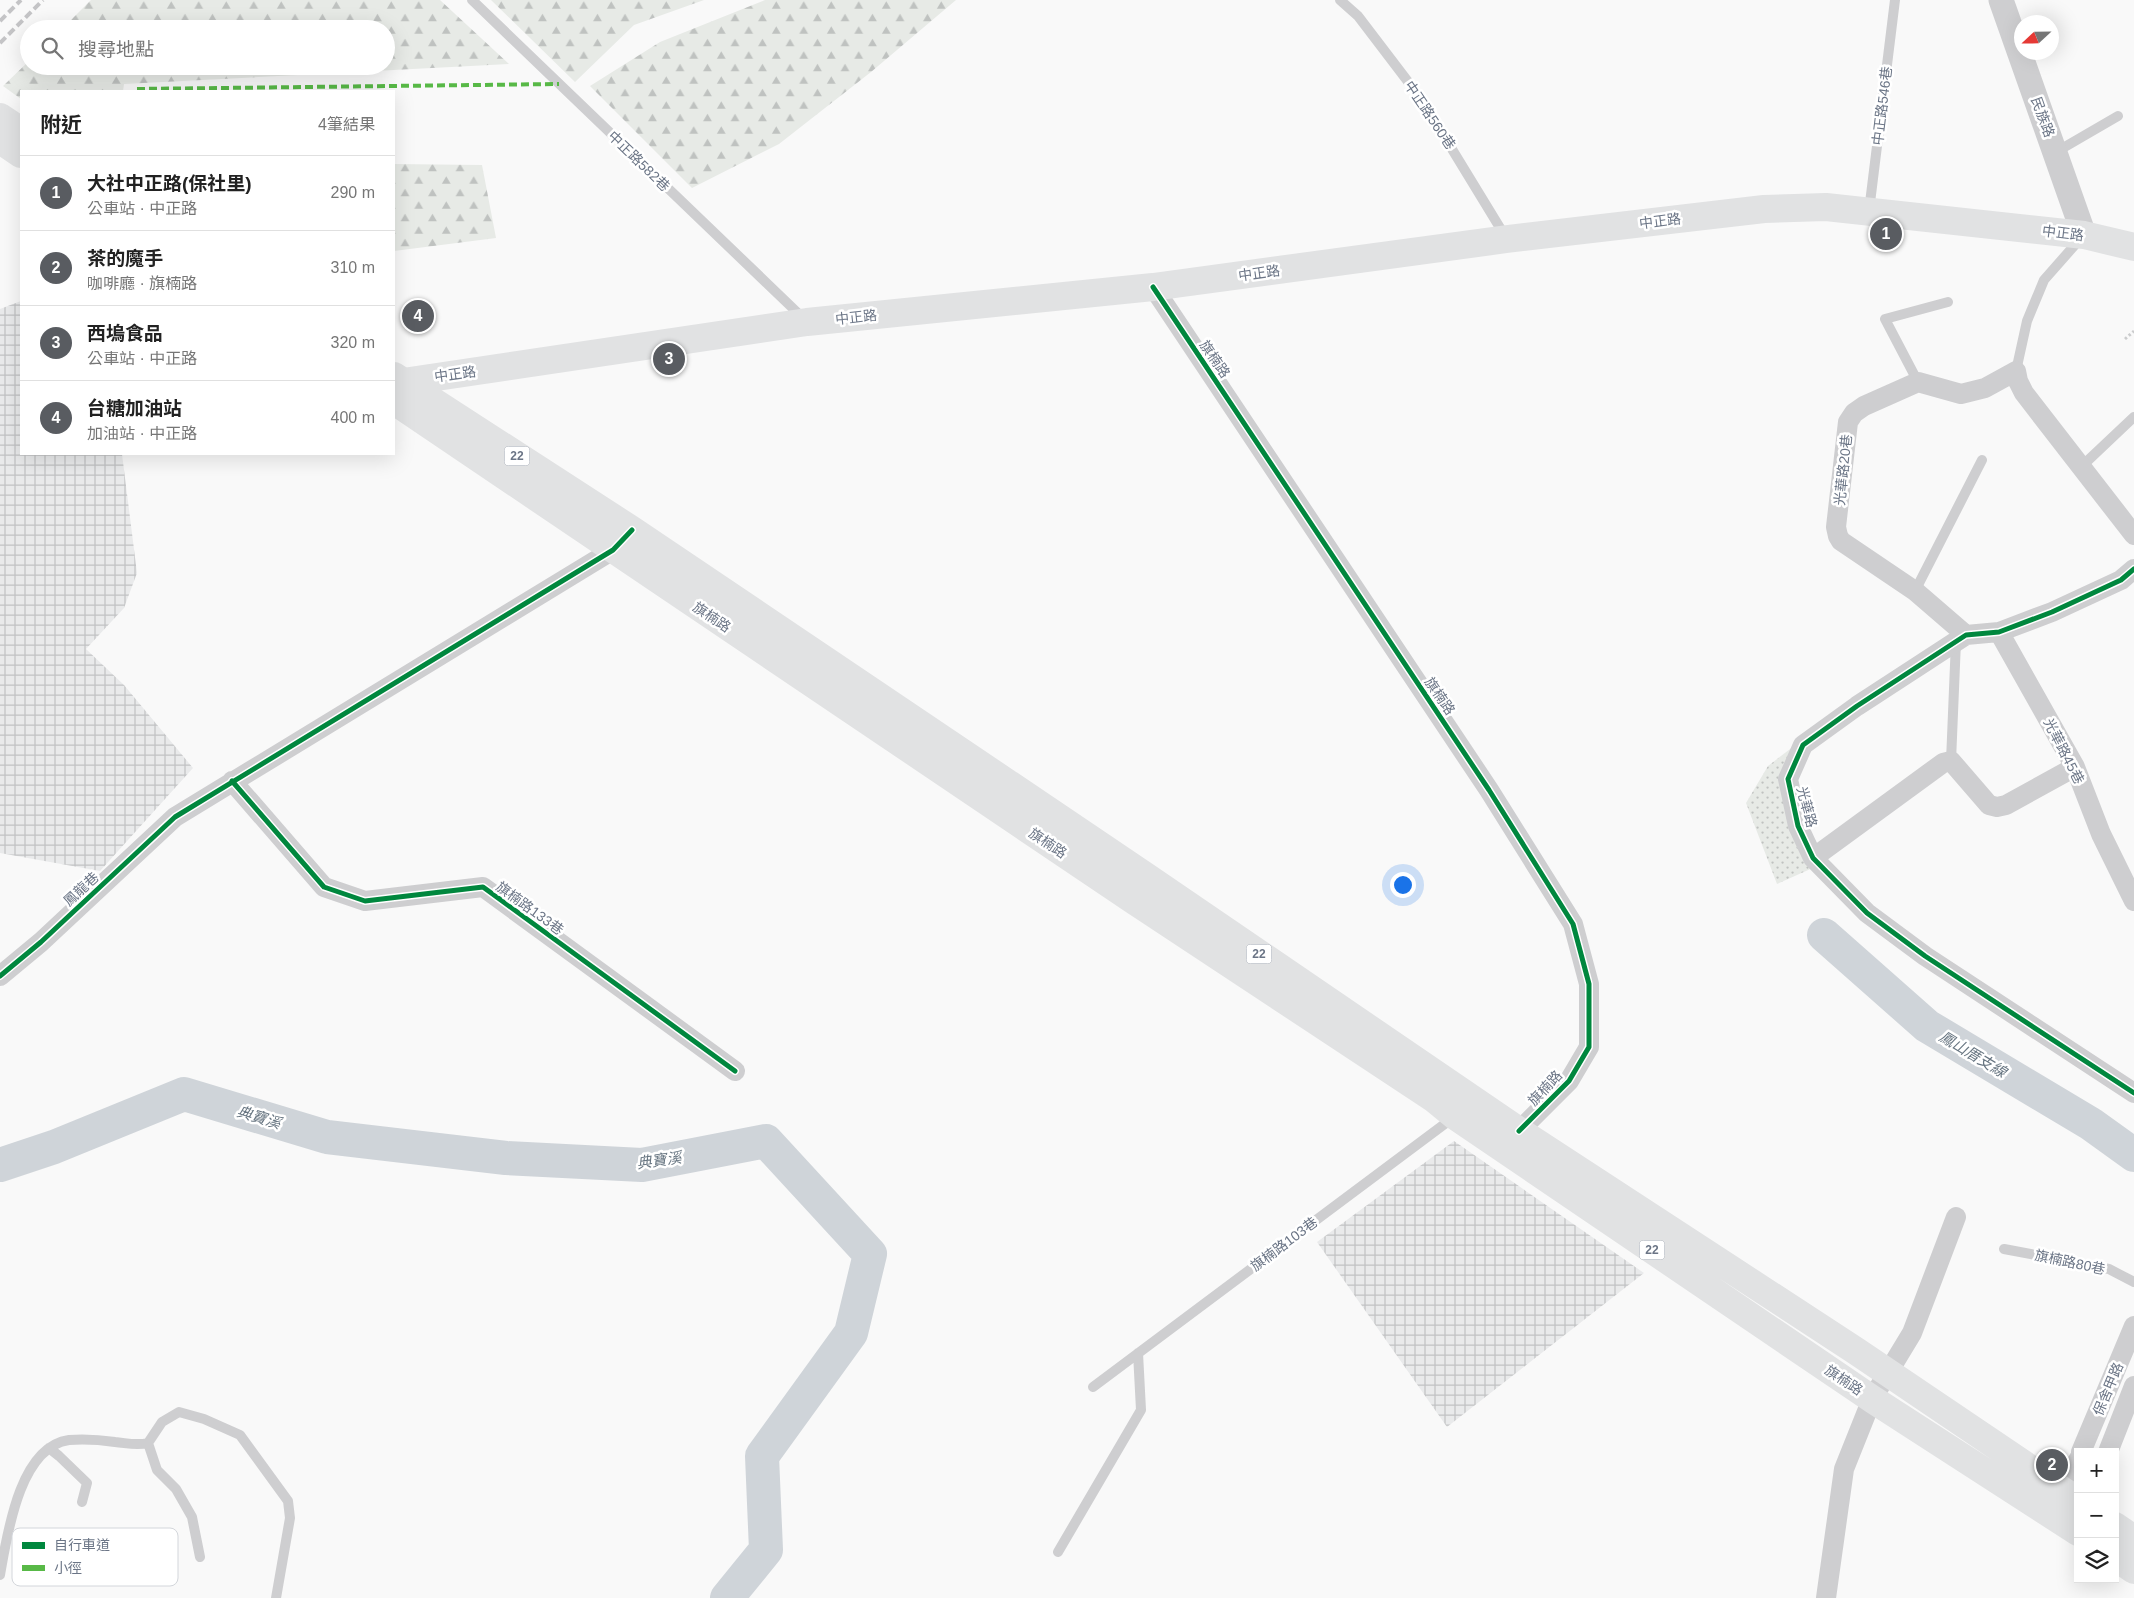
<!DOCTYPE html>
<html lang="zh-TW">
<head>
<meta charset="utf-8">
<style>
	:root { --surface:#fff; --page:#f2f2f2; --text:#222; --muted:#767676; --line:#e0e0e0; --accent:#595c61 }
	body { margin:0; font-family:Helvetica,"Noto Sans TC",sans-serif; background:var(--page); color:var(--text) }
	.controls { position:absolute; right:15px; bottom:15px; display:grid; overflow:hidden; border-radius:0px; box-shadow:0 5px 20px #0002 }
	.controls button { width:45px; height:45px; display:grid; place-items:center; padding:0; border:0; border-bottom:1px solid var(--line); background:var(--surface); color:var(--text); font:25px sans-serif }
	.compass { position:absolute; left:2014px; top:15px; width:45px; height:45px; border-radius:50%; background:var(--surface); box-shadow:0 5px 20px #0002; rotate:248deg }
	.you { position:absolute; left:1402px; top:884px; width:18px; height:18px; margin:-12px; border:4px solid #fff; border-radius:50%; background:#1a73e8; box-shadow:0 0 0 8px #1a73e833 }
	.badge { display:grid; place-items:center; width:32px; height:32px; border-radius:50%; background:var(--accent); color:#fff; font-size:16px; font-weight:700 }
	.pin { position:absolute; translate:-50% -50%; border:2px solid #fff; box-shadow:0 1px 5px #0006 }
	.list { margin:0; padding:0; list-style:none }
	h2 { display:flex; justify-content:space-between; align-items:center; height:65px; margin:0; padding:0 20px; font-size:21px }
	h2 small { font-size:16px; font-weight:400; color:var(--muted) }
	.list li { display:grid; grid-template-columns:32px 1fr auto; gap:15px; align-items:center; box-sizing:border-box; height:75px; padding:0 20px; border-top:1px solid var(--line) }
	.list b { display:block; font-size:19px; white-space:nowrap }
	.list p { margin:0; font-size:16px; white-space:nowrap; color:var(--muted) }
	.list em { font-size:16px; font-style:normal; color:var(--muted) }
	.icon { flex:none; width:28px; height:28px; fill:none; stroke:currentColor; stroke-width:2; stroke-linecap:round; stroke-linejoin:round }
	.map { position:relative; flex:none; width:2134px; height:1598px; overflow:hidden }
	.search { position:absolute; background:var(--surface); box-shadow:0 5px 20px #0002; left:20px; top:20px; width:375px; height:55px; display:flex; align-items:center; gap:12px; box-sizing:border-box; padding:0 18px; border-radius:28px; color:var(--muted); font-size:19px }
	.panel { position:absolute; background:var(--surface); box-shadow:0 5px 20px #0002; left:20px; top:90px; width:375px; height:365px; border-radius:0px }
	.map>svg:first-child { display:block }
	.industrial { fill:url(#industrial-grid) }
	.forest { fill:url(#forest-firs) }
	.park { fill:url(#park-dots) }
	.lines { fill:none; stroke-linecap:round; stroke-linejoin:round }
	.river { stroke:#cfd4d9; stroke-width:34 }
	.path { stroke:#cbcccd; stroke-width:3; stroke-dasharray:2.5 2.5; stroke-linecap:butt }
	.service { stroke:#ceced0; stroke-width:10 }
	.minor { stroke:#ceced0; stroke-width:20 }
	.tertiary { stroke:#ceced0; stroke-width:25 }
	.secondary { stroke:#e1e2e3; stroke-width:28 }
	.primary { stroke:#e1e2e3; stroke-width:28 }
	.rail { stroke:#c4c4c6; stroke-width:4; stroke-dasharray:8 4; stroke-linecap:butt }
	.quiet { stroke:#58b947; stroke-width:4; stroke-dasharray:8 4; stroke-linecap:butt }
	.cycleway-casing { stroke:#fff; stroke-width:8 }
	.cycleway { stroke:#00873e; stroke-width:5 }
	.labels { text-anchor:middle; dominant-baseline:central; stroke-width:5; stroke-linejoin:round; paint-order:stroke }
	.shield { fill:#fff; stroke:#979eaa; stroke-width:1 }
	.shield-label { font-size:12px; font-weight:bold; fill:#6b7586 }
	.street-label { font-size:14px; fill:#6b7586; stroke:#fff }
	.water-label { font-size:15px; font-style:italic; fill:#677581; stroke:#fff }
	.key { fill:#fff; stroke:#d3d6db; stroke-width:1 }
	.key-label { font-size:14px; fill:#6b7586 }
</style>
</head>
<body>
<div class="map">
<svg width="2134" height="1598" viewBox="0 0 2134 1598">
	<defs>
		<pattern id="industrial-grid" width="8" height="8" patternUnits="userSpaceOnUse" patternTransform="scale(1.25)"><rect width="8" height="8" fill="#e9eaeb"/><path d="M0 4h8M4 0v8" fill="none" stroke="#c1c2c4"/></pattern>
		<pattern id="forest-firs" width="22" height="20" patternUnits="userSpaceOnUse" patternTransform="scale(1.25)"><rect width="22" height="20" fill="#e7eae6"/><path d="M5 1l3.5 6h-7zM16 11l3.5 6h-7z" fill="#bfc2c0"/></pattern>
		<pattern id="park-dots" width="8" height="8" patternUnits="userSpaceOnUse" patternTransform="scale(1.25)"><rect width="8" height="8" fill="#e7eae6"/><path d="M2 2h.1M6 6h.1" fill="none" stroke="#bfc2c0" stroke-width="1.8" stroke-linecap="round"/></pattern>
	</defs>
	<rect width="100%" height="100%" fill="#f9f9f9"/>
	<path class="industrial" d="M21,301V454H122L137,573L124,608L86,649L124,685L193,768L100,871L0,853V309Z
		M1454,1141L1644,1273L1447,1427L1317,1242Z"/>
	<path class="forest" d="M91,0H440L509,64L124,84L123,91H21V99L3,86L29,61V66H386V29H62Z
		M491,0H704L634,25L575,82Z
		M765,0H956L871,72L779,144L692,188L590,86L660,42Z
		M394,164L482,165L496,238L394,251Z"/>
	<path class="park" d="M1794,746L1785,775L1815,867L1777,884L1746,803L1768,766Z"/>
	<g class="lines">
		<path class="river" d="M1824,935L1927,1026L2091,1124L2134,1155
			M0,1165L54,1147L184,1094L327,1137L506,1158L642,1165L766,1141L870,1254L851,1333L762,1456L766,1550L727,1598"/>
		<path class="path" d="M2125,339L2134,331"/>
		<path class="service" d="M472,0L803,318
			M1340,0L1358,16L1422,100L1505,236
			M2056,152L2118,116
			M1869,211L1895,0
			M2016,371L2027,321L2044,280L2081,238
			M1918,382L1885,319L1948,302
			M2081,467L2134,417
			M1915,591L1982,460
			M1951,761L1956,641
			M2004,1249L2109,1269L2134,1282
			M1093,1387L1454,1117
			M148,1443L157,1470L176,1489L192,1517L200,1557
			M49,1448L59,1456L87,1483L82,1502
			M1058,1552L1141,1410L1138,1353
			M0,1575C7,1536 19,1447 69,1440C83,1439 101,1440 115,1442C127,1443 136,1446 148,1443L162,1422L179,1412L204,1419L240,1435L288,1501L290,1518L276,1598"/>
		<path class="minor" d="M1153,287L1489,790L1573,924L1589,984V1047L1569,1081L1519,1131
			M2134,569L2121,580L2052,612L1999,632L1966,635L1857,706L1803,745L1788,779L1798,826L1813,858L1867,913L1925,956L2134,1093
			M1999,632L2075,767L2101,834L2134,901
			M1966,635L1915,591L1841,541L1838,536L1836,527L1848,422L1854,413L1864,406L1918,382L1961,394L1985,388L2016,371L2018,381L2024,393L2134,535
			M232,781L324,887L365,901L483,887L735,1071
			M1813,858L1943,763L1951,761L1989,805L1997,807L2006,805L2075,767
			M0,976L41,942L175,817L613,550L622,541
			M2081,1452L2134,1326
			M2108,1452L2134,1386
			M2061,1505L2065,1491L2078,1460
			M1826,1598L1844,1469L1872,1399L1912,1333L1956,1217"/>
		<path class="tertiary" d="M2001,0L2084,235"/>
		<path class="secondary" d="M396,395L403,382L807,322L1153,287L1507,239L1764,209L1826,207L2084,235L2134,247"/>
		<path class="primary" d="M0,117L21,131
			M0,140L21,154
			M394,376L632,530L1147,877L1519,1131L1856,1351L2078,1501
			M394,401L1133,900L1433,1098L1455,1116L1872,1399L2078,1532
			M2115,1526L2134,1539
			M2115,1557L2134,1570"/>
		<path class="rail" d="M0,21L21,0
			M0,43L43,0"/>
		<path class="quiet" d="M137,89L559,84"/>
		<defs>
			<path id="cycleway" d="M1153,287L1489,790L1573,924L1589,984V1047L1569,1081L1519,1131
				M2134,569L2121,580L2052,612L1999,632L1966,635L1857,706L1803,745L1788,779L1798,826L1813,858L1867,913L1925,956L2134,1093
				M232,781L324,887L365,901L483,887L735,1071
				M0,976L41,942L175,817L613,550L632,530"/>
		</defs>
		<use href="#cycleway" class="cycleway-casing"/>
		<use href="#cycleway" class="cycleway"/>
	</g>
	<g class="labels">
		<g class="shield">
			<rect x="504.5" y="446.5" width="25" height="19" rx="4"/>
			<rect x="1246.5" y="944.5" width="25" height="19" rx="4"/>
			<rect x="1639.5" y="1240.5" width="25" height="19" rx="4"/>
		</g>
		<g class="shield-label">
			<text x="517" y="456">22</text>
			<text x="1259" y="954">22</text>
			<text x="1652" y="1250">22</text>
		</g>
		<g class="street-label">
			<text transform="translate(1882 106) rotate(-83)">中正路546巷</text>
			<text transform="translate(1430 115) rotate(56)">中正路560巷</text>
			<text transform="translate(2043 117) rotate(70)">民族路</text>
			<text transform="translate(639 161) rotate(44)">中正路582巷</text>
			<text transform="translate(1660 221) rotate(-7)">中正路</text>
			<text transform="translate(2063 233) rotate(7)">中正路</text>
			<text transform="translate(1259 273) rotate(-8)">中正路</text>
			<text transform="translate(856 317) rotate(-6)">中正路</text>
			<text transform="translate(1215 359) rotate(56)">旗楠路</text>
			<text transform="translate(455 374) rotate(-8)">中正路</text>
			<text transform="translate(1843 470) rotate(-84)">光華路20巷</text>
			<text transform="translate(712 617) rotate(34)">旗楠路</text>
			<text transform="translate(1440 696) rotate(56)">旗楠路</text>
			<text transform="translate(2064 751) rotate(63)">光華路45巷</text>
			<text transform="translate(1807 807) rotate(75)">光華路</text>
			<text transform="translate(1048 843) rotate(34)">旗楠路</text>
			<text transform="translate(81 889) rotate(-43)">鳳龍巷</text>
			<text transform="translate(530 908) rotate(36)">旗楠路133巷</text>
			<text transform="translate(1545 1088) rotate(-47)">旗楠路</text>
			<text transform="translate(1284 1244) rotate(-37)">旗楠路103巷</text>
			<text transform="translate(2070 1262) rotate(12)">旗楠路80巷</text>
			<text transform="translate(1844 1380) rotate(34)">旗楠路</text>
			<text transform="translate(2108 1389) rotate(-67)">保舍甲路</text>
		</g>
		<g class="water-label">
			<text transform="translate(1973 1054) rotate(31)">鳳山厝支線</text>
			<text transform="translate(259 1117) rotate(17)">典寶溪</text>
			<text transform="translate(659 1160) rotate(-8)">典寶溪</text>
		</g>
	</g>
	<rect x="12" y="1528" width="166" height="58" rx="8" class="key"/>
	<rect x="22" y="1542" width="23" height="7" fill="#00873e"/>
	<rect x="22" y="1565" width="23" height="6" fill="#58b947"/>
	<g class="key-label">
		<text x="54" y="1550">自行車道</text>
		<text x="54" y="1573">小徑</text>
	</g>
</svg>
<div class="controls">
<button>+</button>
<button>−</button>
<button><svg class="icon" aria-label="layers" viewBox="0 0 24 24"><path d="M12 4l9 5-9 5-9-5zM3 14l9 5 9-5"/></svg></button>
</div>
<svg class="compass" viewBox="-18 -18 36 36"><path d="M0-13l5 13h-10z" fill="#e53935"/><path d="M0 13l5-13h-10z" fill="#767676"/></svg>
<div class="you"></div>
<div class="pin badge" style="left:1886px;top:234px">1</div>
<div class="pin badge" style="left:2052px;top:1465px">2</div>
<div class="pin badge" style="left:669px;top:359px">3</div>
<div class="pin badge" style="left:418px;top:316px">4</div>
<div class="search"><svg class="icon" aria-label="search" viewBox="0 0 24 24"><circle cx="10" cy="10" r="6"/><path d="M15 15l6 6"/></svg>搜尋地點</div>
<section class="panel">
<h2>附近<small>4筆結果</small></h2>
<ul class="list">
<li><span class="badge">1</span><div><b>大社中正路(保社里)</b><p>公車站 · 中正路</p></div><em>290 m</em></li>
<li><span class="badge">2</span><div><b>茶的魔手</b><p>咖啡廳 · 旗楠路</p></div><em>310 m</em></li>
<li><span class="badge">3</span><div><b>西塢食品</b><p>公車站 · 中正路</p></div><em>320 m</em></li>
<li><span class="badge">4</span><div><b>台糖加油站</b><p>加油站 · 中正路</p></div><em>400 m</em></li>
</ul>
</section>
</div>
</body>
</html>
